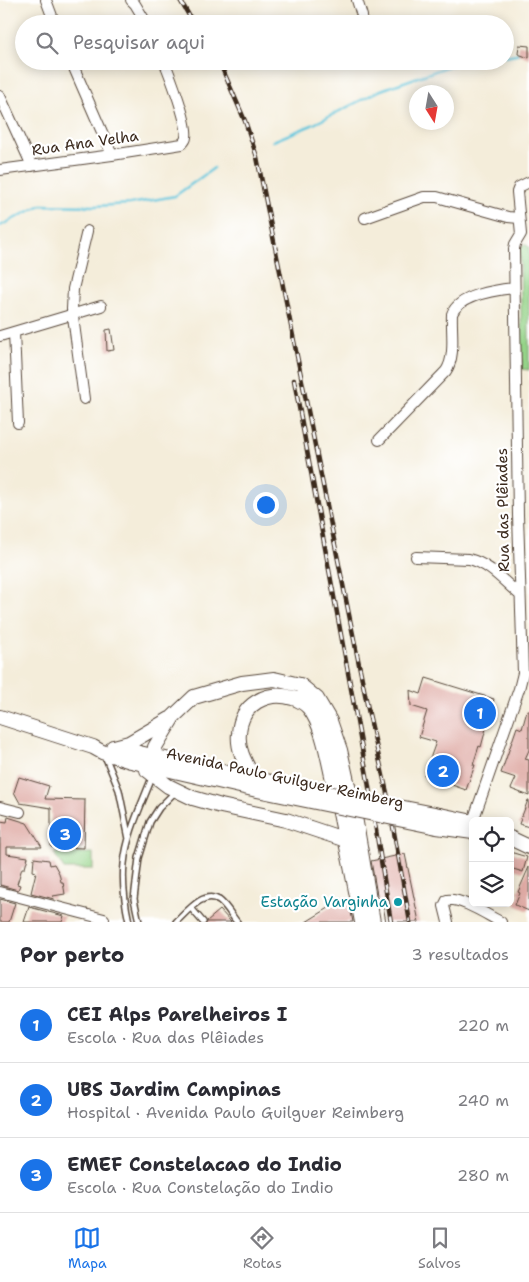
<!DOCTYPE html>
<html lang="pt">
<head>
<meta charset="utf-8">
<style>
	:root { --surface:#fff; --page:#f2f2f3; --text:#2b2b33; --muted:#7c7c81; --line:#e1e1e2; --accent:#1a73e8 }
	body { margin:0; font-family:"Shantell Sans",sans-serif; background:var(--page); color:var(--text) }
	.controls { position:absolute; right:15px; bottom:15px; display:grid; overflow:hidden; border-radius:8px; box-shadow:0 2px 12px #0003 }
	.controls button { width:45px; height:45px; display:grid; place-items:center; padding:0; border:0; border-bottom:1px solid var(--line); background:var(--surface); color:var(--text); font:25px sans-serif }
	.compass { position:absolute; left:409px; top:85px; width:45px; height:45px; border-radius:50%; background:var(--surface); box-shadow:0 2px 12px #0003; rotate:169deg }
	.you { position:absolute; left:265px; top:504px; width:18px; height:18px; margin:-12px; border:4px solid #fff; border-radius:50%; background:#1a73e8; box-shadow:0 0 0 8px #1a73e833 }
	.badge { display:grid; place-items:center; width:32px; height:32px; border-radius:50%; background:var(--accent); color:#fff; font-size:16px; font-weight:700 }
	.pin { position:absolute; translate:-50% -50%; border:2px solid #fff; box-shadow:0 1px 5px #0006 }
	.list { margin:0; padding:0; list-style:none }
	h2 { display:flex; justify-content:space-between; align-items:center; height:65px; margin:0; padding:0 20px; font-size:21px }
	h2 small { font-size:16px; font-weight:400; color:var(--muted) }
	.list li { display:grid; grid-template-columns:32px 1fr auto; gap:15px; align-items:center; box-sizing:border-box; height:75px; padding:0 20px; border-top:1px solid var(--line) }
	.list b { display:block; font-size:19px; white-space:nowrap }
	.list p { margin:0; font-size:16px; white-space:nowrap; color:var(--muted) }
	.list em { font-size:16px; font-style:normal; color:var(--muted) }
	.icon { flex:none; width:28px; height:28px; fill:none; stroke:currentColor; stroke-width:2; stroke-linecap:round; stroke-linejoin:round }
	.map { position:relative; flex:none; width:529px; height:922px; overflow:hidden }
	.search { position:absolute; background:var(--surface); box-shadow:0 2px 12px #0003; left:15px; right:15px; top:15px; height:55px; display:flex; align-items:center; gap:12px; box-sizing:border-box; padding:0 18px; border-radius:28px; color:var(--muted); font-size:19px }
	.sheet { height:290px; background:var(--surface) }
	nav { display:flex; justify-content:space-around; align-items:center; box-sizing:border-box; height:70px; border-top:1px solid var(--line); background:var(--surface); font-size:14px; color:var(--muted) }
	nav a { display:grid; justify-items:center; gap:2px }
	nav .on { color:var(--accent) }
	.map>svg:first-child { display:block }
	.green { fill:#94d388; stroke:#687e53 }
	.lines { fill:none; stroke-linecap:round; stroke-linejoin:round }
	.stream { stroke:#60c6dd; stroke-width:2.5 }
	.building { fill:#dfaaa4 }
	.lane-casing { stroke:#57473a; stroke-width:8 }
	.street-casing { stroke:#57473a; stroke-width:12 }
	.secondary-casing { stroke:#57473a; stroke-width:16 }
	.lane { stroke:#fff; stroke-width:5 }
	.street { stroke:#fff; stroke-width:10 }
	.secondary { stroke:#fff; stroke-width:14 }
	.rail-casing { stroke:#3b2a1e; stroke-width:4.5 }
	.rail { stroke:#fff; stroke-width:2.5; stroke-dasharray:8; stroke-linecap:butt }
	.secondary-bridge-casing { stroke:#57473a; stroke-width:16; stroke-linecap:butt }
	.secondary-bridge { stroke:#fff; stroke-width:14 }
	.culture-dot { fill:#0f9aa8; stroke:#fff; stroke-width:2 }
	.labels { text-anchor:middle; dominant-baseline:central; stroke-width:4.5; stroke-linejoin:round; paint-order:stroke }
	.street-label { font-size:15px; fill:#3b2a1e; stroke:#fff }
	.culture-label { font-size:15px; fill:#0d838f; stroke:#fff; text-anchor:end }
</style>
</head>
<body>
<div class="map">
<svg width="529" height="922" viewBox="0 0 529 922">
	<rect width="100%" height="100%" fill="#fff"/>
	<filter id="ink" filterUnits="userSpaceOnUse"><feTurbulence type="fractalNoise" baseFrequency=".02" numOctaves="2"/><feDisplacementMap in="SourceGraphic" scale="10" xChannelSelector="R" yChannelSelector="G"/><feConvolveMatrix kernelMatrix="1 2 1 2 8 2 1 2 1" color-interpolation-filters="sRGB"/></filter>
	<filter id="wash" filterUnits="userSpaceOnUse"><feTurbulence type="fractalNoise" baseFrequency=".0096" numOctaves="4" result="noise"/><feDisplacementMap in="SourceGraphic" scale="20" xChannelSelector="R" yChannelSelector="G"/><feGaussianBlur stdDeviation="1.12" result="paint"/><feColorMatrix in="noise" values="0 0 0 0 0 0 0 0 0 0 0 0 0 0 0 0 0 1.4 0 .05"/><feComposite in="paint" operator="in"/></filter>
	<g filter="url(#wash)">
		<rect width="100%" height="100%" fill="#f4edda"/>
		<path class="green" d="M523,245H526L529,247V370L522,369L520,250Z
			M54,853H93V869H64Z"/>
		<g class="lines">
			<path class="stream" d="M505,56L521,53
				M273,141L312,125L381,90L458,63L470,61
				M0,226L41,205L95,206L130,204L175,196L214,168"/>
		</g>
		<g id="blocks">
			<path class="building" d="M519,45L529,46V58L518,54Z
				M111,329L114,350L107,351L106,330Z
				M426,678L494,699L481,747L479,746L473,765H475L466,790L424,775L436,742L419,737L427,711L411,706L410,690L421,694Z
				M527,711H529V750L525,759L529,760V796L511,789L516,778L501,773L517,727L522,729Z
				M19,777L49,786L45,799L85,800L84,848L51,847V808L20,803L14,792Z
				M528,800H529V827L519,824Z
				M8,817L27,823L42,847H7V854L28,857L25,868H22L17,884L20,885L18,890L0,885V821L7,822Z
				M510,852L527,857L523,872L510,868Z
				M405,854L419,922H386L383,905L379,906L371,861Z
				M34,858L49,860L50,865L54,864L59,873L61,882H63L65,894L53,896L54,899L31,893L36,872L33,871Z
				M529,867V911L515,905L520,893L518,892Z
				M0,899L15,903L9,922H0Z
				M349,902L353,922H306L332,906Z
				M29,907L64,916L62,922H24Z
				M220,910L231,922H207V921Z"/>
		</g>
	</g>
	<g filter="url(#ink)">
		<use href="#blocks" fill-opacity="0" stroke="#57473a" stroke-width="1"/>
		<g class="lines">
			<defs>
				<path id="lane" d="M105,756L119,790L129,839
					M191,908L203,922
					M129,922C125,904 122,883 124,864C127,833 142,804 153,775
					M139,922L134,899L139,858L150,822L159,808L175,792
					M176,922C187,912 203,890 219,900C226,905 232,916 237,922"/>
				<path id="street" d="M46,0L55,24
					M131,0L135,4L147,24
					M357,0L362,16L361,24
					M71,61L112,155
					M305,62V61
					M0,96L32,166
					M0,170L112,155L182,144C184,142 186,139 186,137C189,125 170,75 164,61
					M365,218L424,197H437L508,217L519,218
					M14,332L18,423
					M0,336L101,306
					M84,399L72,309L73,289L87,231
					M379,440L446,371C456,356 451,332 452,314C459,295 496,290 514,288
					M416,557L469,559C490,564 504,582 520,595
					M0,807L20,812
					M473,821L519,689L523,673L518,515L514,249L515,244L521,234L517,192L519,187L529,182
					M0,892L104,919
					M448,922L444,906L447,900C462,898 487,915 501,922"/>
				<path id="secondary" d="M0,717L93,747L102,752L131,761L257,790
					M113,747L258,780
					M114,747L129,743L170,719
					M147,770L168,786L193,798L221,806L286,820L346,840
					M153,775L155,747L173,717L194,697L242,683L274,679L300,685L317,699L330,721L340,750L355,817L373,922
					M254,779C246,764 237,750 239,733C241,704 267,690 293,698C299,700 305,703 309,708C323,725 328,759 333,780C343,827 353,874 362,922
					M440,815L473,822
					M437,827L473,832
					M510,838L529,847"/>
			</defs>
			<use href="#lane" class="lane-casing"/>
			<use href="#street" class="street-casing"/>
			<use href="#secondary" class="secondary-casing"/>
			<use href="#lane" class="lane"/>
			<use href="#street" class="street"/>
			<use href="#secondary" class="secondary"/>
			<defs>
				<path id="rail" d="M180,0L194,24
					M219,61L245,121L257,157L369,714L387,793L410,922
					M294,380L368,781L391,922"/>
			</defs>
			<use href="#rail" class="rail-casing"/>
			<use href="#rail" class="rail"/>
			<defs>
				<path id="secondary-bridge" d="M261,780L440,815
					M257,790L437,827"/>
			</defs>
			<use href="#secondary-bridge" class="secondary-bridge-casing"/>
			<use href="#secondary-bridge" class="secondary-bridge"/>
		</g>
	</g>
	<circle class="culture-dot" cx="398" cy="902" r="5"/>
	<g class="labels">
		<g class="street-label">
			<text transform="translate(85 143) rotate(-8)">Rua Ana Velha</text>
			<text transform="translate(503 510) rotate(-91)">Rua das Plêiades</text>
			<text transform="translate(285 778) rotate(12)">Avenida Paulo Guilguer Reimberg</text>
		</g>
		<g class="culture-label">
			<text x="388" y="902">Estação Varginha</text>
		</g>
	</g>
</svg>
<div class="controls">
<button><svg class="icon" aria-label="locate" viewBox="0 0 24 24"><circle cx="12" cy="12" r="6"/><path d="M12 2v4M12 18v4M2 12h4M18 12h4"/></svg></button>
<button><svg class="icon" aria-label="layers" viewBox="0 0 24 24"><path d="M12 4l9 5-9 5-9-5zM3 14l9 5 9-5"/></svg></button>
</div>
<svg class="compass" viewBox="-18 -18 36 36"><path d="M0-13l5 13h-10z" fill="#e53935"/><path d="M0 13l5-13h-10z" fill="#7c7c81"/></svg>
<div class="you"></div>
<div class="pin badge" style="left:480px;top:713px">1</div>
<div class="pin badge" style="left:443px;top:771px">2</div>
<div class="pin badge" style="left:65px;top:834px">3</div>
<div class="search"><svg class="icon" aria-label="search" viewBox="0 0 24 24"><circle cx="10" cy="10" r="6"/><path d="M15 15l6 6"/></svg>Pesquisar aqui</div>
</div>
<section class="sheet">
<h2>Por perto<small>3 resultados</small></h2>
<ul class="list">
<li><span class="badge">1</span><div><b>CEI Alps Parelheiros I</b><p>Escola · Rua das Plêiades</p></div><em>220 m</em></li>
<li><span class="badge">2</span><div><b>UBS Jardim Campinas</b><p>Hospital · Avenida Paulo Guilguer Reimberg</p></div><em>240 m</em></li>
<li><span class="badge">3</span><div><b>EMEF Constelacao do Indio</b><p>Escola · Rua Constelação do Indio</p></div><em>280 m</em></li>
</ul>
</section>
<nav>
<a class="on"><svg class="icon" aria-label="map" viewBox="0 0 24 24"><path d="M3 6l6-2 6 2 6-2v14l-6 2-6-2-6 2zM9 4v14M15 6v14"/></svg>Mapa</a>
<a><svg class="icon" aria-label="directions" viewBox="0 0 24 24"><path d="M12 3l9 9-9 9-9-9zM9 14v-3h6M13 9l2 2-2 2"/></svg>Rotas</a>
<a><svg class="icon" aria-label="saved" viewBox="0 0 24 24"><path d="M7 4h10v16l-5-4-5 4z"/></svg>Salvos</a>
</nav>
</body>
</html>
